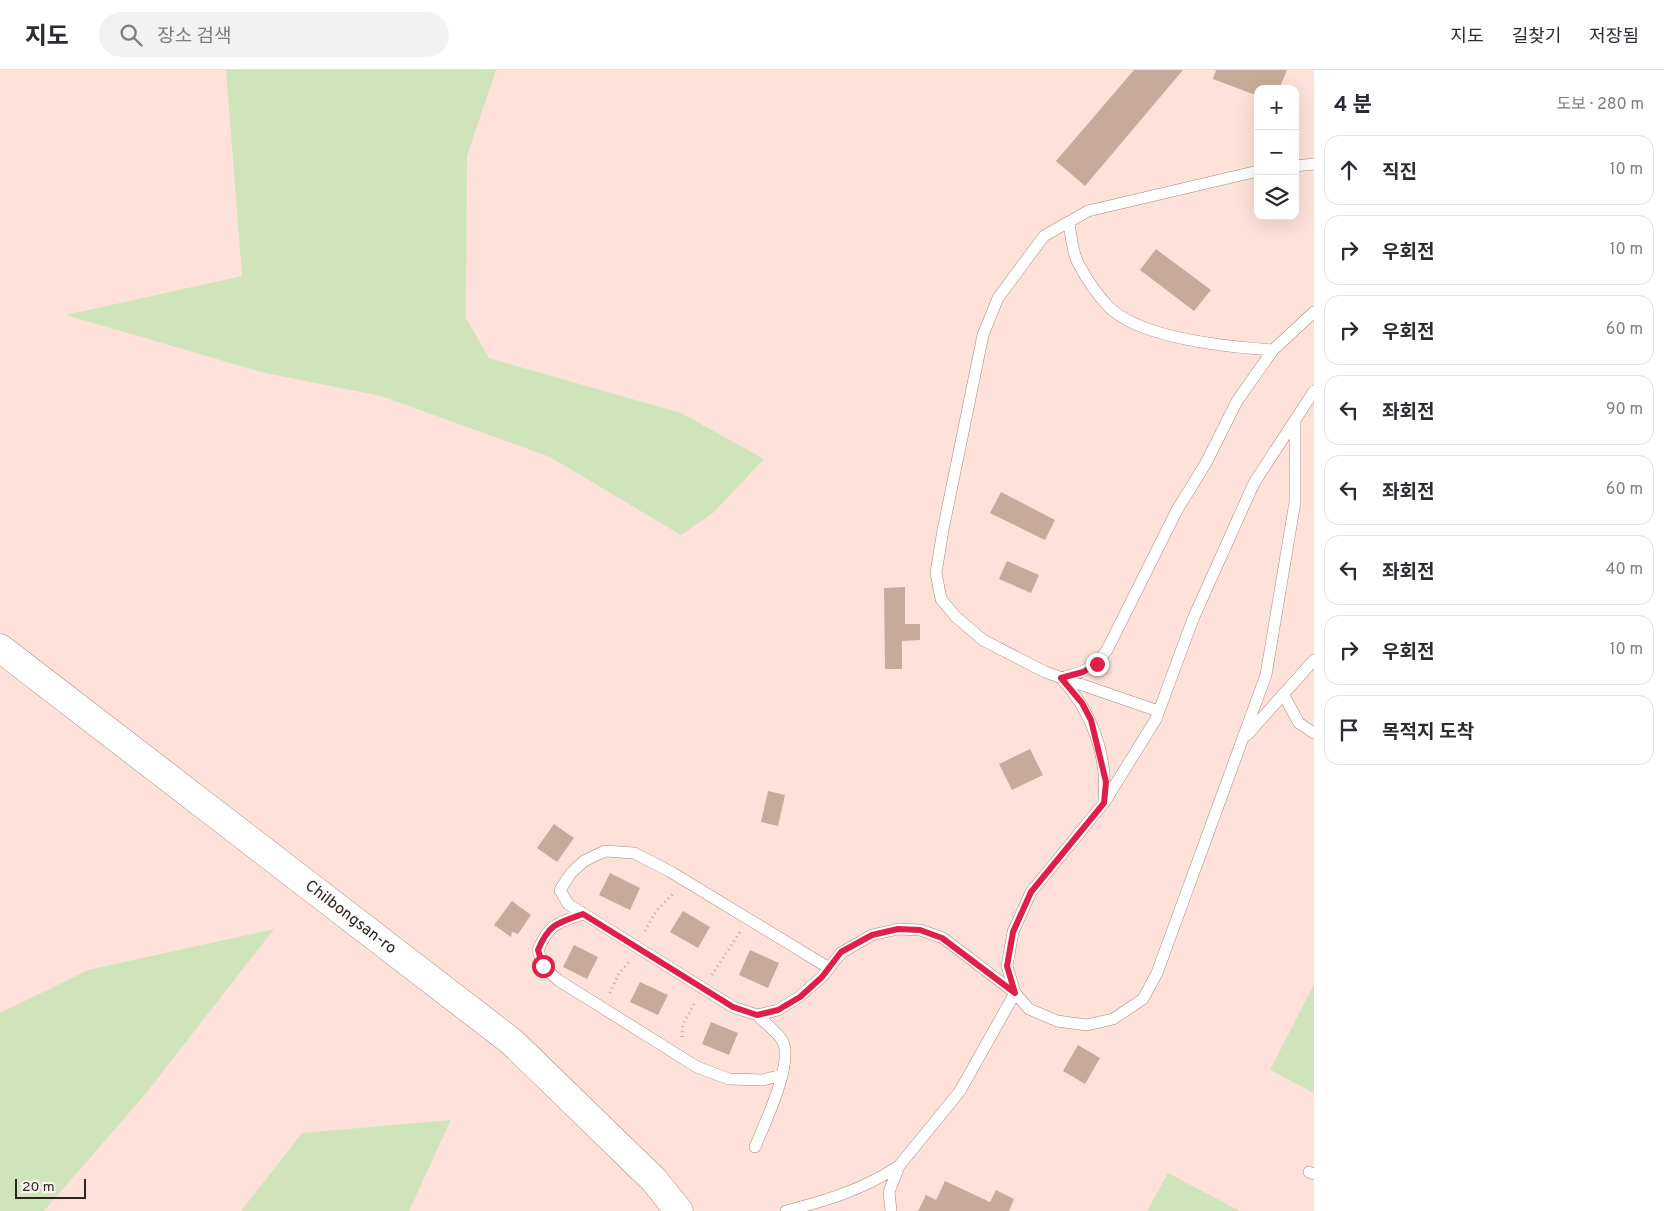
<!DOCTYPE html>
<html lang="ko">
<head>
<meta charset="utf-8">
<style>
	:root { --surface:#fff; --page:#f2f2f3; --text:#2b2b33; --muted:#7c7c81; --line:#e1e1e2 }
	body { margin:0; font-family:Overpass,"Noto Sans KR",sans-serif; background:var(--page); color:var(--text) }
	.controls { position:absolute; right:15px; top:15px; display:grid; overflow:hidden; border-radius:10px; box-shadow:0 5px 20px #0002 }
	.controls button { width:45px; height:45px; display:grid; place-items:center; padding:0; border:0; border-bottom:1px solid var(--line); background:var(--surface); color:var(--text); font:25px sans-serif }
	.scale { position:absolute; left:15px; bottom:12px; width:71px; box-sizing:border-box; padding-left:5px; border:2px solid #2e221d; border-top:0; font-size:14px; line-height:18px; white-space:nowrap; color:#2e221d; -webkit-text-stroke:4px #fcf5f2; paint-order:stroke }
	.stop { position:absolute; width:15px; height:15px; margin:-11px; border:4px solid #e11d48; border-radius:50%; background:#fff }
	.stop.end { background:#e11d48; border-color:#fff; box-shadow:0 1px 5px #0008 }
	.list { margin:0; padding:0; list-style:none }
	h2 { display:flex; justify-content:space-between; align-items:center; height:65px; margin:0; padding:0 20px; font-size:21px }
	h2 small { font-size:16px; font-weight:400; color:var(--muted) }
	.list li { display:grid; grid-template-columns:32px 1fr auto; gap:15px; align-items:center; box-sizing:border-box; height:70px; margin:0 10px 10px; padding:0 10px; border:1px solid var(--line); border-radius:15px }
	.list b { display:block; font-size:19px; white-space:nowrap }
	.list em { font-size:16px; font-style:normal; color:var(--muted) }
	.icon { flex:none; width:28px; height:28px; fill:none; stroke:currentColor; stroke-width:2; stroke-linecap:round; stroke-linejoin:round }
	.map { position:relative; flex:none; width:1314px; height:1141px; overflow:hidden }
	header { display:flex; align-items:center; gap:30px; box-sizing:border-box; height:70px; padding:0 25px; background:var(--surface); border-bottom:1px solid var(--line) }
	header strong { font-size:24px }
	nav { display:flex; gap:28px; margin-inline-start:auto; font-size:18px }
	.search { width:350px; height:45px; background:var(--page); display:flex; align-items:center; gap:12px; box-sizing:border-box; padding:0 18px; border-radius:28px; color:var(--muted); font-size:19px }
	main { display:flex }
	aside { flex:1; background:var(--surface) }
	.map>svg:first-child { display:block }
	.green { fill:#cfe4bb }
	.building { fill:#c8aa9a }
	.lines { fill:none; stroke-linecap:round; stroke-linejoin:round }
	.service-casing { stroke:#a7887d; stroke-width:12 }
	.tertiary-casing { stroke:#a7887d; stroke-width:29 }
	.path { stroke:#bfa8a0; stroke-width:3; stroke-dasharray:1 4; stroke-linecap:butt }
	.service { stroke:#fff; stroke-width:11 }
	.tertiary { stroke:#fff; stroke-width:28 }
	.route { stroke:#e11d48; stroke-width:6 }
	.labels { text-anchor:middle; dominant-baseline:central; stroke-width:5; stroke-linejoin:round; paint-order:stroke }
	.street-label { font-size:16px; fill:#2e221d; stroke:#fcf5f2 }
</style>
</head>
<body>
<header>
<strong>지도</strong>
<div class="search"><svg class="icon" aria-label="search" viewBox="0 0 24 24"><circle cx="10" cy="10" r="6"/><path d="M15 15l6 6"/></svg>장소 검색</div>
<nav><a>지도</a><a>길찾기</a><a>저장됨</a></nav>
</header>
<main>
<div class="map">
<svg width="1314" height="1141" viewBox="0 0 1314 1141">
	<rect width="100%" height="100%" fill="#fee2d9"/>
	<path class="green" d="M226,0H496L467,86L466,248L489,288L681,343L764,389L713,443L681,465L550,387L381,326L265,303L66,245L242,206Z
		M274,859L147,1022L44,1141H0V943L88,900Z
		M1314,914V1023L1270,1000Z
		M451,1050L409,1141H241L302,1063Z
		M1168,1103L1240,1141H1147Z"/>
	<path class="building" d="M1134,0H1183L1085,116L1056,91Z
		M1216,0H1287L1279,19H1258V26L1213,9Z
		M1156,179L1211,220L1194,241L1140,200Z
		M1001,422L1055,450L1045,470L990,443Z
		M1007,491L1039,505L1031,523L999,509Z
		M905,517V554H920V570L902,571V599H885L884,518Z
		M1030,679L1043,705L1012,720L999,694Z
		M768,721L785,725L778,756L761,752Z
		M554,754L574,768L557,792L537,778Z
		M610,803L640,818L630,840L599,825Z
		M512,831L531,845L518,864L512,862L511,867L494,855Z
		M683,841L710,857L698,878L670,862Z
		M574,875L598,887L587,909L563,897Z
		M750,880L779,893L768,918L739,905Z
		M640,912L668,925L658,945L630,932Z
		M711,952L738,963L729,985L702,974Z
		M1078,975L1100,988L1085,1014L1063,1001Z
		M945,1111L990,1132L996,1120L1014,1129L1009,1141H918L926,1125L936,1130Z"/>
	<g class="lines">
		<defs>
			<path id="service" d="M1295,96L1314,94
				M1069,152C1071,165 1072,181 1078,193C1086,208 1097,225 1109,237C1141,269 1229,277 1273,280L1314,242
				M1295,350V432L1266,605L1157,903L1143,929L1113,949L1087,955L1057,951L1029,939L1015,923L1007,896L1013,862L1031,822L1104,733L1156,649L1193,549L1254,413L1314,321
				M1283,624L1299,653L1314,663
				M1158,641L1045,602L983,570L956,547L941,529L936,503L943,460L983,265L998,228L1044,166L1088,141L1258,101
				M1247,665L1314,590
				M1104,729C1108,685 1091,640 1061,608C1083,602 1093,599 1107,580L1177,440L1206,393L1237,331L1273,280
				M583,844C557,853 549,854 538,880L543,896L558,910L697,997L729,1009L763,1010L782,1005
				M829,898L671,802L634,783L605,781L584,791L571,803L560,820L568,834L733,937L757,945L778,940L799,927L822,907L841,883L872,865L898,859L920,860L943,868L1015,923L960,1021L899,1096L889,1122L891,1141
				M755,1077C764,1055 795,991 782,970C776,961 765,953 757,945
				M1309,1102L1314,1104
				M786,1141C828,1130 862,1120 899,1096"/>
			<g id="tertiary">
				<path id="s1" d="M0,578L512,972L654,1110L679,1141"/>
			</g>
		</defs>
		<use href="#service" class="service-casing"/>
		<use href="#tertiary" class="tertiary-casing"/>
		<path class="path" d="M645,861L656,841L674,823
			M712,905L740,862
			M610,923L619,903L629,892
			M682,967L683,954L694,934"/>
		<use href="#service" class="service"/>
		<use href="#tertiary" class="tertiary"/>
	</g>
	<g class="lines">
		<path class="route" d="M543,896L538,880C549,854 557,853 583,844L733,937L757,945L778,940L800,927L822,907L841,882L872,865L898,859L920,860L942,868L1015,923L1007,896L1013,862L1031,822L1104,733L1106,712L1091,650L1082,633L1061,608L1083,602L1097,594"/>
	</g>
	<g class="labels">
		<g class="street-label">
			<text stroke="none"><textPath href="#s1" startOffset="442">Chilbongsan-ro</textPath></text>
		</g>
	</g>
</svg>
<div class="controls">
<button>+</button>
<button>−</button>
<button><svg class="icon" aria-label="layers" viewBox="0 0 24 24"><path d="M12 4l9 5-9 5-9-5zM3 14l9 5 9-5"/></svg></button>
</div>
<div class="scale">20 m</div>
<div class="stop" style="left:543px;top:896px"></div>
<div class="stop end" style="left:1097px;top:594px"></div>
</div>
<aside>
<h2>4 분<small>도보 · 280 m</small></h2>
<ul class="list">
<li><svg class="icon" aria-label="ahead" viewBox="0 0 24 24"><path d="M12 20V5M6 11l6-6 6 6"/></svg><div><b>직진</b></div><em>10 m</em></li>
<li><svg class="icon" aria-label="right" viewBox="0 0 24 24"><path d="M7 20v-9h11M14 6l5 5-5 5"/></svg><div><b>우회전</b></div><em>10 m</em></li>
<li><svg class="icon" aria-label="right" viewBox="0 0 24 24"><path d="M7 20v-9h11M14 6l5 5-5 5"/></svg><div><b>우회전</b></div><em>60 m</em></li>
<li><svg class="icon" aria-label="left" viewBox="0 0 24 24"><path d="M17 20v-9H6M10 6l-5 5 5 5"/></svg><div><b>좌회전</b></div><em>90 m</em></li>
<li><svg class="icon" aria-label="left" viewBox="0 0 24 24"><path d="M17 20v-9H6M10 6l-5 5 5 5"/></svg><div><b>좌회전</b></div><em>60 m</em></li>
<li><svg class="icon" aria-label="left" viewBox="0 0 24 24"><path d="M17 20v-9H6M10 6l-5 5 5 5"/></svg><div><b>좌회전</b></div><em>40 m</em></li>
<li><svg class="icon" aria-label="right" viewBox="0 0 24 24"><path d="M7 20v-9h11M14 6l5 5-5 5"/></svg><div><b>우회전</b></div><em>10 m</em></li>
<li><svg class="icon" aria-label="arrive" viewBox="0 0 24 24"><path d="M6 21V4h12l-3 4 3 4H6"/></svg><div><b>목적지 도착</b></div></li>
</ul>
</aside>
</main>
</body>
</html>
